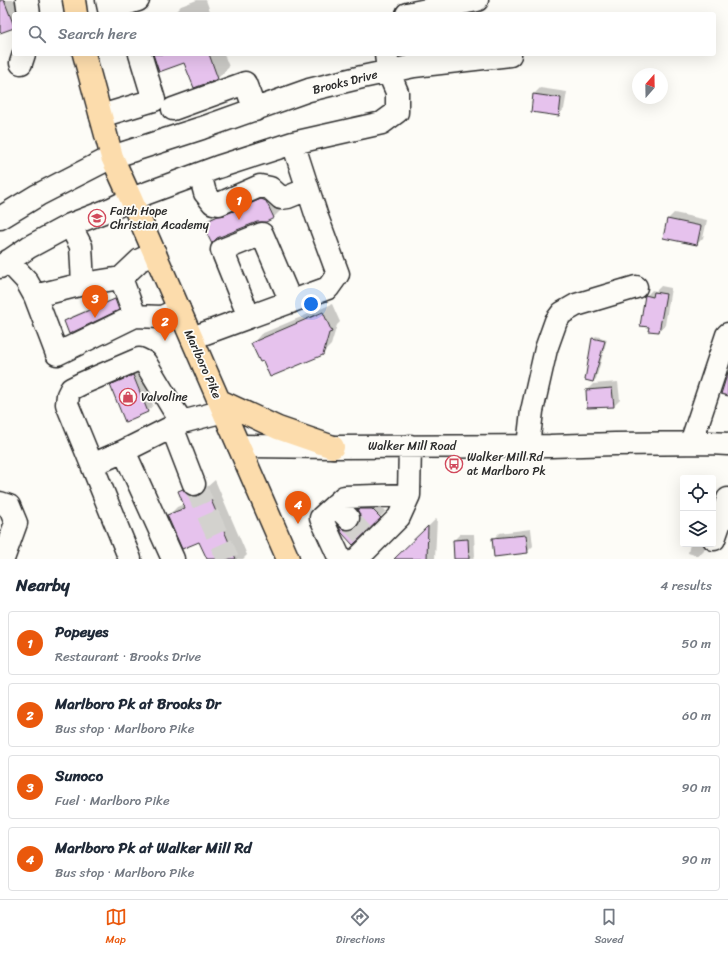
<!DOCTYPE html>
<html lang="en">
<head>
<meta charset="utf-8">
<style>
	:root { --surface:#fff; --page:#f6f6f7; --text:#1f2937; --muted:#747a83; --line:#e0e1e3; --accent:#ea580c }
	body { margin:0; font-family:Sriracha,sans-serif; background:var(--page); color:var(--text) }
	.controls { position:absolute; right:12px; bottom:12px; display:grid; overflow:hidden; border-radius:4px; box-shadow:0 4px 16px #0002 }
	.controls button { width:36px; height:36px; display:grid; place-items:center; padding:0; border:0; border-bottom:1px solid var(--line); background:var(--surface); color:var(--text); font:20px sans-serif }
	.compass { position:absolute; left:632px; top:68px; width:36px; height:36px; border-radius:50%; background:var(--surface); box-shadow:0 4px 16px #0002; rotate:20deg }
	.you { position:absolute; left:311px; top:304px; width:14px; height:14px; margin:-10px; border:3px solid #fff; border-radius:50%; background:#1a73e8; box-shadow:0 0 0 6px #1a73e833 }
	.badge { display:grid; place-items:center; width:26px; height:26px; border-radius:50%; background:var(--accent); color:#fff; font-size:13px; font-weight:700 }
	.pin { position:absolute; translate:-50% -33px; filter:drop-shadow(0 1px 2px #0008) }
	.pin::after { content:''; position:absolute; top:21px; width:14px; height:12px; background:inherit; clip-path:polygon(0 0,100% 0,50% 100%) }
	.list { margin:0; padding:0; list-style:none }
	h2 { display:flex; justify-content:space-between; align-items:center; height:52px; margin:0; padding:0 16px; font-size:17px }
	h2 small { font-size:13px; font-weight:400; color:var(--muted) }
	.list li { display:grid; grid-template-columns:26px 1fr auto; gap:12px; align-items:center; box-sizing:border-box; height:64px; margin:0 8px 8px; padding:0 8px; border:1px solid var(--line); border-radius:4px }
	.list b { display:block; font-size:15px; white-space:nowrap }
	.list p { margin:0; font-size:13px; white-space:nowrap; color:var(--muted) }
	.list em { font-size:13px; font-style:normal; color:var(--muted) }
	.icon { flex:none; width:22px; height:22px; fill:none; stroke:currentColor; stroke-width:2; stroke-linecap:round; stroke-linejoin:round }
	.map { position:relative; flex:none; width:728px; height:559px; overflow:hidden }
	.search { position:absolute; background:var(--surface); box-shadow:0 4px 16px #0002; left:12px; right:12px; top:12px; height:44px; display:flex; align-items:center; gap:10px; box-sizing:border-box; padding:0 14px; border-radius:4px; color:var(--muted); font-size:15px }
	.sheet { height:340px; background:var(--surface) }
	nav { display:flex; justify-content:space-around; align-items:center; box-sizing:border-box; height:56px; border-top:1px solid var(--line); background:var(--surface); font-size:11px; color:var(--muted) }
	nav a { display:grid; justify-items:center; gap:2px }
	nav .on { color:var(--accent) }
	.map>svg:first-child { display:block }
	.shadow { fill:#0003 }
	.building { fill:#e6c2ed; stroke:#2b2b2b }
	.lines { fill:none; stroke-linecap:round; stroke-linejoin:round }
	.minor-tunnel { stroke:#d3d2ce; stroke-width:22; stroke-dasharray:22 11; stroke-linecap:butt }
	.minor-casing { stroke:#2b2b2b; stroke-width:25 }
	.major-casing { stroke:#2b2b2b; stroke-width:25 }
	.minor { stroke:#fdfcf7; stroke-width:22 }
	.major { stroke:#fcdcac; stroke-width:22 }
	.labels { text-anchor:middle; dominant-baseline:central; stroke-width:3.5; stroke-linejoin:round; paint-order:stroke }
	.street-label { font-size:12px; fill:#2b2b2b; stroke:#fdfcf7 }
	.poi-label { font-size:12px; fill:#2b2b2b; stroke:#fdfcf7; text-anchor:start }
</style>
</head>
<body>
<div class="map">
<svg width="728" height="559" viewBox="0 0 728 559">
	<rect width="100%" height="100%" fill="#fdfcf7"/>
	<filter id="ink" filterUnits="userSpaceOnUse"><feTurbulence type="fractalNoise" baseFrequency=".025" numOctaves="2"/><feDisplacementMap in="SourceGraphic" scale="8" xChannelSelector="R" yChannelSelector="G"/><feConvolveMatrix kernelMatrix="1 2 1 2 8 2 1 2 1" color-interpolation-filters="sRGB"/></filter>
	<g filter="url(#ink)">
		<path class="shadow" d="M0,0H20L25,14H14V27L0,32Z
			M197,0H206L211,14H173L181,6Z
			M154,54H224L229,67L217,79L185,61Z
			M540,88L567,92L564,109L559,115L534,94Z
			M271,191L282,209L273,218L207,224L206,223L215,214Z
			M674,213L707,220L703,238L697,244L664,237L668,219Z
			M661,286L671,288L665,325L659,331L646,296L652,290L656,291Z
			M118,297L122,306L119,309L70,333L65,321L68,318Z
			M332,304L340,322L337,325L331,345L322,354L263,359L253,343L261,334Z
			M596,336L607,339L596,379L593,381V338Z
			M139,370L153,405L148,411L111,385L117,379Z
			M618,382L620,400L614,406L587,390L593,384Z
			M215,480L247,555L243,559H208L200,540L168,516L177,507L184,504L179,492L188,483L201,488L207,487Z
			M713,497L718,499L713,513Z
			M378,503L386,511L353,544L343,533L340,527L346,522L351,525L360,524L361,515L358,510L364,504Z
			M437,518L435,559H395Z
			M531,529L533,546L527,552L493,539L499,533Z
			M460,534H474L475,556L472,559H455L454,540Z
			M690,544H706L704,550L698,556L688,553Z"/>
		<path class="building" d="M0,0H4L14,26V28L0,33Z
			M153,54H209L218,79L194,88L184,63L159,72Z
			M533,94L561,98L559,116L531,112Z
			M261,199L266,201L274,218L266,222H257L217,238L212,244L203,226L206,224L205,222L218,216L224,215Z
			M667,219L701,226L697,245L663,238Z
			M654,292L666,294L659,332L648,331L649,327L640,326L645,295L653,297Z
			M115,299L119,310L69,334L64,321Z
			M323,312L332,332L329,333L323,355L270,377L263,361L260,362L251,343Z
			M592,338L605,341L593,382L585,380Z
			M728,372V396L721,394Z
			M133,375L148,412L125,422L110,385Z
			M612,388L614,407L587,408L586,390Z
			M206,488L236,559H207L199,542L182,549L167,515L185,508L178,491L183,489L186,493L192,496H198L203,492Z
			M357,509H372L381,518L353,545L342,533L339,527L345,530H351L357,527L360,521V515Z
			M428,526L427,559H394Z
			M526,535L528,553L494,557L492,538Z
			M468,539L469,559H454L453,540Z"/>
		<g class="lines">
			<path class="minor-tunnel" d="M194,484L228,559
				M348,518L366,538"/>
			<defs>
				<path id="minor" d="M27,0L29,14
					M107,0L109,9L138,0
					M407,14L477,0
					M21,63L24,54
					M173,109L245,83L255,110
					M101,116L154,100L140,54
					M200,174L205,193L213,203L219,204L260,186L270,188L281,198L288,197L308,189
					M0,218L38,195L112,157L202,128L309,90L362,77L414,66L510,55
					M70,225L81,246L83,284L121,278L140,260L155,253
					M8,261L26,280L35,296
					M0,267L29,247L70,225L111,209L131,199L218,167L293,143L382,123L397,112V92L388,71L386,54
					M121,278L135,316L162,317L179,309
					M83,284L35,296L57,354L135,316
					M249,317L222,250L262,234L291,302
					M192,338L328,288L338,274L317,217L293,143
					M182,422L172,407L145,362L139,359L83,383L71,389L68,395L67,404L92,465L124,451L182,422L224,411
					M172,427L194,484
					M691,443L727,335L728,334
					M239,446L333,447L550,446L615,444L710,443L728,444
					M528,446L532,411L546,349L556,321L562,313L576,305L636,287
					M124,451L173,559
					M92,465L130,559
					M0,503L9,506L16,523L3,559
					M335,505L348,518
					M714,539L728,499
					M340,559L321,518L344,497L409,495
					M357,559L399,517L409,495L410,446"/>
				<path id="major" d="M74,0L76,14
					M84,54L112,157L131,199L288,559
					M220,401L278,428L333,447"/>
			</defs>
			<use href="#minor" class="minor-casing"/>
			<use href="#major" class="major-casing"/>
			<use href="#minor" class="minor"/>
			<use href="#major" class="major"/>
		</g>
	</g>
	<defs>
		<symbol id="school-ring" viewBox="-11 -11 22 22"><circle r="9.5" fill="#fdfcf7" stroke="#d1495b" stroke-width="1.5"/><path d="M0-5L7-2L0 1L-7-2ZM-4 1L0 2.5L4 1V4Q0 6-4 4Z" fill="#d1495b"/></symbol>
		<symbol id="shop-ring" viewBox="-11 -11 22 22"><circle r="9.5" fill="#fdfcf7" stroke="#d1495b" stroke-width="1.5"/><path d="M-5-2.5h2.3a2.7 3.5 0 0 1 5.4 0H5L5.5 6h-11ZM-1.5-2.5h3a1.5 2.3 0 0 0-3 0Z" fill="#d1495b"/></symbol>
		<symbol id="bus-ring" viewBox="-11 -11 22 22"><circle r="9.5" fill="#fdfcf7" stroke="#d1495b" stroke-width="1.5"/><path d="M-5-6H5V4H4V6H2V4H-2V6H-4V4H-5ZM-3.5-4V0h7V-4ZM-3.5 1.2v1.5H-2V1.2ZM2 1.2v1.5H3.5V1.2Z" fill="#d1495b"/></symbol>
	</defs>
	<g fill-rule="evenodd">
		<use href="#school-ring" x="87" y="208" width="20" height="20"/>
		<use href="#shop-ring" x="118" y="387" width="20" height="20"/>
		<use href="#bus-ring" x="444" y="454" width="20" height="20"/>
	</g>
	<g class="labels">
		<g class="street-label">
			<text transform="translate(345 82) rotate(-14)">Brooks Drive</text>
			<text transform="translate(203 364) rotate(66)">Marlboro Pike</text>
			<text x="412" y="446">Walker Mill Road</text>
		</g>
		<g class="poi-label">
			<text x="110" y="211">Faith Hope<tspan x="110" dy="14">Christian Academy</tspan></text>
			<text x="141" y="397">Valvoline</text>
			<text x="467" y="457">Walker Mill Rd<tspan x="467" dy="14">at Marlboro Pk</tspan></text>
		</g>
	</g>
</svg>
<div class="controls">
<button><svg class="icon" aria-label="locate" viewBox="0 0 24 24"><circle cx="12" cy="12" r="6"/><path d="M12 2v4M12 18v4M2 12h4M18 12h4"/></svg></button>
<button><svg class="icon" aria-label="layers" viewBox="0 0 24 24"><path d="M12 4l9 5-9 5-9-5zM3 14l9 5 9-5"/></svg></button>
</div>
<svg class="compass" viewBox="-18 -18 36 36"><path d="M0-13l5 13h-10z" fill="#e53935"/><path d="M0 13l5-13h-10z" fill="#747a83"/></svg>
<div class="you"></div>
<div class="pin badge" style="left:239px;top:220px">1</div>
<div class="pin badge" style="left:165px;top:341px">2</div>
<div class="pin badge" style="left:95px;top:318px">3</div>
<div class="pin badge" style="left:298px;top:524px">4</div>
<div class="search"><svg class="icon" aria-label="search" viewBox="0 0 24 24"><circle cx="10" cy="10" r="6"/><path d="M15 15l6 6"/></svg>Search here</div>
</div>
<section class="sheet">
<h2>Nearby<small>4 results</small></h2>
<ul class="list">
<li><span class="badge">1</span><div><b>Popeyes</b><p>Restaurant · Brooks Drive</p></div><em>50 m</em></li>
<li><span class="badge">2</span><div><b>Marlboro Pk at Brooks Dr</b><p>Bus stop · Marlboro Pike</p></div><em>60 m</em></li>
<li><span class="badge">3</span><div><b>Sunoco</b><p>Fuel · Marlboro Pike</p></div><em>90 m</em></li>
<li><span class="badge">4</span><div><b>Marlboro Pk at Walker Mill Rd</b><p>Bus stop · Marlboro Pike</p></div><em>90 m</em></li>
</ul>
</section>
<nav>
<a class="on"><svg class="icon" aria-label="map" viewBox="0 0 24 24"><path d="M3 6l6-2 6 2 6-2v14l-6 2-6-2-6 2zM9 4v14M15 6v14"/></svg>Map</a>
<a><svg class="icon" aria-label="directions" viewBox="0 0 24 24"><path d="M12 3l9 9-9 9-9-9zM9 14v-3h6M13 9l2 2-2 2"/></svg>Directions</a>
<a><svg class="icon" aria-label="saved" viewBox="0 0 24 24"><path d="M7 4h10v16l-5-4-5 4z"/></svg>Saved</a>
</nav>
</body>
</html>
